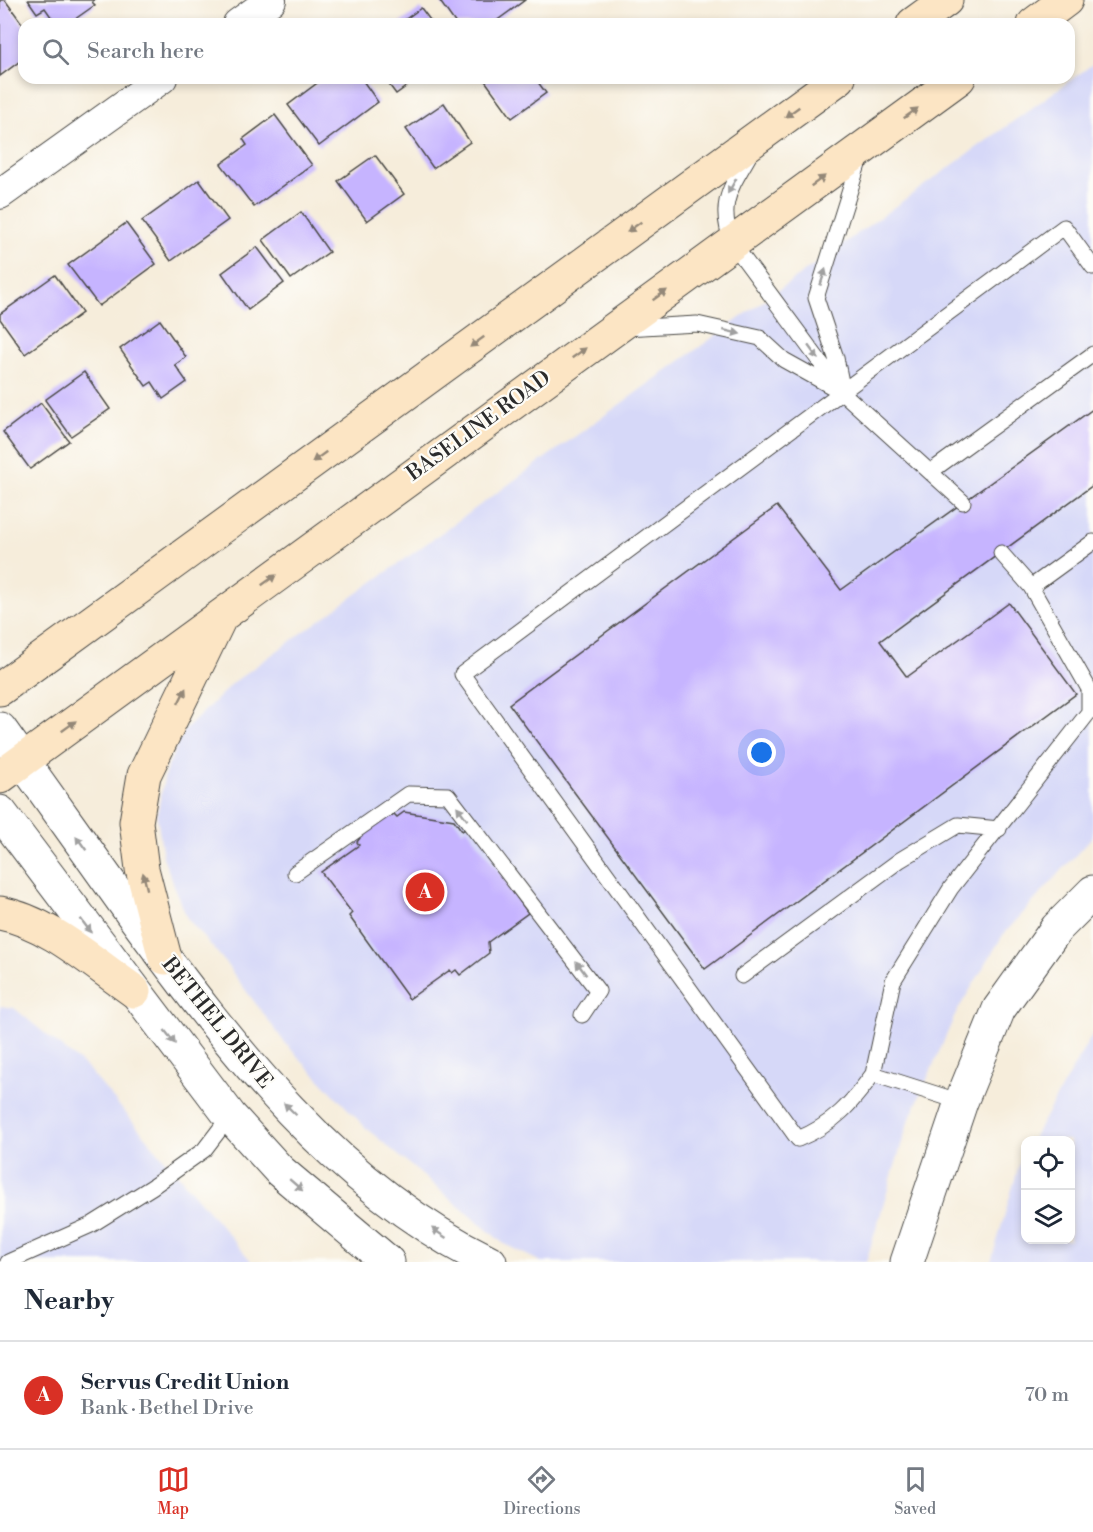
<!DOCTYPE html>
<html lang="en">
<head>
<meta charset="utf-8">
<style>
	:root { --surface:#fff; --page:#f2f2f3; --text:#1f2937; --muted:#747a83; --line:#e0e1e3; --accent:#d93025 }
	body { margin:0; font-family:"Libre Bodoni",serif; background:var(--page); color:var(--text) }
	.controls { position:absolute; right:18px; bottom:18px; display:grid; overflow:hidden; border-radius:12px; box-shadow:0 3px 9px #0003 }
	.controls button { width:54px; height:54px; display:grid; place-items:center; padding:0; border:0; border-bottom:2px solid var(--line); background:var(--surface); color:var(--text); font:30px sans-serif }
	.you { position:absolute; left:762px; top:753px; width:21px; height:21px; margin:-15px; border:4px solid #fff; border-radius:50%; background:#1a73e8; box-shadow:0 0 0 9px #1a73e833 }
	.badge { display:grid; place-items:center; width:39px; height:39px; border-radius:50%; background:var(--accent); color:#fff; font-size:20px; font-weight:700 }
	.pin { position:absolute; translate:-50% -50%; border:3px solid #fff; box-shadow:0 2px 6px #0006 }
	.list { margin:0; padding:0; list-style:none }
	h2 { display:flex; justify-content:space-between; align-items:center; height:78px; margin:0; padding:0 24px; font-size:26px }
	h2 small { font-size:20px; font-weight:400; color:var(--muted) }
	.list li { display:grid; grid-template-columns:39px 1fr auto; gap:18px; align-items:center; box-sizing:border-box; height:108px; padding:0 24px; border-top:2px solid var(--line) }
	.list b { display:block; font-size:22px; white-space:nowrap }
	.list p { margin:0; font-size:20px; white-space:nowrap; color:var(--muted) }
	.list em { font-size:20px; font-style:normal; color:var(--muted) }
	.icon { flex:none; width:33px; height:33px; fill:none; stroke:currentColor; stroke-width:2; stroke-linecap:round; stroke-linejoin:round }
	.map { position:relative; flex:none; width:1093px; height:1262px; overflow:hidden }
	.search { position:absolute; background:var(--surface); box-shadow:0 3px 9px #0003; left:18px; right:18px; top:18px; height:66px; display:flex; align-items:center; gap:15px; box-sizing:border-box; padding:0 21px; border-radius:18px; color:var(--muted); font-size:22px }
	.sheet { height:186px; background:var(--surface) }
	nav { display:flex; justify-content:space-around; align-items:center; box-sizing:border-box; height:84px; border-top:2px solid var(--line); background:var(--surface); font-size:16px; color:var(--muted) }
	nav a { display:grid; justify-items:center; gap:3px }
	nav .on { color:var(--accent) }
	.map>svg:first-child { display:block }
	.built { fill:#d6d8f8 }
	.building { fill:#c6b4ff }
	.lines { fill:none; stroke-linecap:round; stroke-linejoin:round }
	.service-casing { stroke:#494845; stroke-width:17 }
	.minor-casing { stroke:#494845; stroke-width:32 }
	.tertiary-casing { stroke:#494845; stroke-width:35 }
	.secondary-casing { stroke:#494845; stroke-width:35 }
	.service { stroke:#fff; stroke-width:15 }
	.minor { stroke:#fff; stroke-width:30 }
	.tertiary { stroke:#fff; stroke-width:33 }
	.secondary { stroke:#fce5c4; stroke-width:33 }
	.oneway { fill:#948878 }
	.oneway2 { fill:#a0a0a0 }
	.labels { text-anchor:middle; dominant-baseline:central; stroke-width:4.5; stroke-linejoin:round; paint-order:stroke }
	.street-label { font-size:21px; fill:#2b2b2b; stroke:#fdfcf7 }
</style>
</head>
<body>
<div class="map">
<svg width="1093" height="1262" viewBox="0 0 1093 1262">
	<rect width="100%" height="100%" fill="#fdfcf7"/>
	<filter id="ink" filterUnits="userSpaceOnUse"><feTurbulence type="fractalNoise" baseFrequency=".0167" numOctaves="2"/><feDisplacementMap in="SourceGraphic" scale="12" xChannelSelector="R" yChannelSelector="G"/><feConvolveMatrix kernelMatrix="1 2 1 2 8 2 1 2 1" color-interpolation-filters="sRGB"/></filter>
	<filter id="wash" filterUnits="userSpaceOnUse"><feTurbulence type="fractalNoise" baseFrequency=".008" numOctaves="4" result="noise"/><feDisplacementMap in="SourceGraphic" scale="24" xChannelSelector="R" yChannelSelector="G"/><feGaussianBlur stdDeviation="1.35" result="paint"/><feColorMatrix in="noise" values="0 0 0 0 0 0 0 0 0 0 0 0 0 0 0 0 0 1.4 0 .05"/><feComposite in="paint" operator="in"/></filter>
	<g filter="url(#wash)">
		<rect width="100%" height="100%" fill="#f6eddb"/>
		<path class="built" d="M1093,64V836L1003,935L956,1013L908,1123L866,1262H541L504,1244L366,1128L285,1043L221,957L187,918L163,857L157,816L165,774L182,733L234,682Z
			M0,1006L14,1008L88,1069L252,1262H0Z
			M1093,1033V1262H991L1019,1165L1025,1153L1026,1240H1070V1140H1032Z"/>
		<g id="blocks">
			<path class="building" d="M0,0H5L24,26V58L0,76Z
				M28,0H94L92,2L95,5L68,24H56L45,8L37,13Z
				M439,0H525L492,24H456Z
				M421,8L433,24H399Z
				M324,78H361L378,102L319,146L288,105Z
				M384,78H418L396,94Z
				M483,78H535L546,93L512,118Z
				M444,103L470,142L433,168L406,129Z
				M275,115L312,165L254,207L221,164L247,145L243,139Z
				M375,155L404,194L367,221L338,181Z
				M199,180L228,220L171,261L142,221Z
				M301,212L329,252L291,279L263,240Z
				M126,223L156,264L99,306L68,265Z
				M257,247L284,283L248,310L222,273Z
				M55,275L82,313L25,354L0,319V314Z
				M160,320L186,357L175,365L187,382L163,399L152,382L146,386L120,349Z
				M84,372L110,409L71,436L45,400Z
				M41,403L69,441L30,469L3,432Z
				M1093,409V485L880,641L907,677L1009,603L1076,694L705,969L509,704L777,506L841,590Z
				M387,812L390,817L394,814L397,817L404,812L454,820L462,831L467,828L528,913L488,942L489,953L460,975L456,970L452,973L450,970L409,999L349,916L352,913L321,872L359,845L357,842L360,838L357,834Z"/>
		</g>
	</g>
	<g filter="url(#ink)">
		<use href="#blocks" fill-opacity="0" stroke="#494845" stroke-width="1.5"/>
		<g class="lines">
			<defs>
				<path id="service" d="M751,152C732,186 716,203 733,244L843,393L963,502
					M625,328L697,324L760,338L784,360L838,390
					M842,387L836,358L816,298L861,155
					M930,472L1093,354
					M1031,587L1093,542
					M295,873L408,794L448,795L598,991L582,1015
					M742,976L900,860L958,825L999,829
					M873,1074L893,981L951,888L1089,712V689L1031,587L1001,553
					M961,1102L873,1074C851,1104 834,1124 798,1139L462,674L1064,227L1093,267
					M8,1262L91,1225L152,1187L204,1150L230,1116"/>
				<path id="minor" d="M238,24L271,0
					M0,194L162,78"/>
				<path id="tertiary" d="M0,729C44,791 88,852 132,914C230,1047 337,1188 490,1262
					M0,812L230,1116L280,1171L388,1262
					M907,1262L961,1102L999,1009L1057,928L1093,892"/>
				<path id="secondary" d="M913,24L946,0
					M1034,24L1066,0
					M0,689L839,78
					M0,777L959,78
					M0,913C49,922 93,963 134,991
					M165,958L142,869L136,822L144,775L220,618"/>
			</defs>
			<use href="#service" class="service-casing"/>
			<use href="#minor" class="minor-casing"/>
			<use href="#tertiary" class="tertiary-casing"/>
			<use href="#secondary" class="secondary-casing"/>
			<use href="#service" class="service"/>
			<use href="#minor" class="minor"/>
			<use href="#tertiary" class="tertiary"/>
			<use href="#secondary" class="secondary"/>
		</g>
		<defs><path id="oneway-solid" d="M-6-.8H1V-3.2L6.5 0L1 3.2V.8H-6Z" transform="scale(1.5)"/></defs>
		<g class="oneway">
			<use href="#oneway-solid" transform="translate(792 112) rotate(144)"/>
			<use href="#oneway-solid" transform="translate(911 113) rotate(-36)"/>
			<use href="#oneway-solid" transform="translate(818 181) rotate(-36)"/>
			<use href="#oneway-solid" transform="translate(634 227) rotate(144)"/>
			<use href="#oneway-solid" transform="translate(660 295) rotate(-35)"/>
			<use href="#oneway-solid" transform="translate(477 342) rotate(144)"/>
			<use href="#oneway-solid" transform="translate(579 353) rotate(-36)"/>
			<use href="#oneway-solid" transform="translate(319 457) rotate(144)"/>
			<use href="#oneway-solid" transform="translate(269 580) rotate(-36)"/>
			<use href="#oneway-solid" transform="translate(182 696) rotate(-64)"/>
			<use href="#oneway-solid" transform="translate(69 726) rotate(-36)"/>
			<use href="#oneway-solid" transform="translate(145 881) rotate(-104)"/>
		</g>
		<g class="oneway2">
			<use href="#oneway-solid" transform="translate(732 186) rotate(120)"/>
			<use href="#oneway-solid" transform="translate(823 277) rotate(-72)"/>
			<use href="#oneway-solid" transform="translate(732 332) rotate(13)"/>
			<use href="#oneway-solid" transform="translate(813 352) rotate(54)"/>
			<use href="#oneway-solid" transform="translate(462 813) rotate(-127)"/>
			<use href="#oneway-solid" transform="translate(81 843) rotate(-126)"/>
			<use href="#oneway-solid" transform="translate(86 926) rotate(53)"/>
			<use href="#oneway-solid" transform="translate(581 968) rotate(-127)"/>
			<use href="#oneway-solid" transform="translate(170 1037) rotate(52)"/>
			<use href="#oneway-solid" transform="translate(290 1109) rotate(-136)"/>
			<use href="#oneway-solid" transform="translate(296 1185) rotate(41)"/>
			<use href="#oneway-solid" transform="translate(439 1233) rotate(-146)"/>
		</g>
	</g>
	<g class="labels">
		<g class="street-label">
			<text transform="translate(479 426) rotate(-36)">BASELINE ROAD</text>
			<text transform="translate(217 1023) rotate(51)">BETHEL DRIVE</text>
		</g>
	</g>
</svg>
<div class="controls">
<button><svg class="icon" aria-label="locate" viewBox="0 0 24 24"><circle cx="12" cy="12" r="6"/><path d="M12 2v4M12 18v4M2 12h4M18 12h4"/></svg></button>
<button><svg class="icon" aria-label="layers" viewBox="0 0 24 24"><path d="M12 4l9 5-9 5-9-5zM3 14l9 5 9-5"/></svg></button>
</div>
<div class="you"></div>
<div class="pin badge" style="left:425px;top:892px">A</div>
<div class="search"><svg class="icon" aria-label="search" viewBox="0 0 24 24"><circle cx="10" cy="10" r="6"/><path d="M15 15l6 6"/></svg>Search here</div>
</div>
<section class="sheet">
<h2>Nearby<small></small></h2>
<ul class="list">
<li><span class="badge">A</span><div><b>Servus Credit Union</b><p>Bank · Bethel Drive</p></div><em>70 m</em></li>
</ul>
</section>
<nav>
<a class="on"><svg class="icon" aria-label="map" viewBox="0 0 24 24"><path d="M3 6l6-2 6 2 6-2v14l-6 2-6-2-6 2zM9 4v14M15 6v14"/></svg>Map</a>
<a><svg class="icon" aria-label="directions" viewBox="0 0 24 24"><path d="M12 3l9 9-9 9-9-9zM9 14v-3h6M13 9l2 2-2 2"/></svg>Directions</a>
<a><svg class="icon" aria-label="saved" viewBox="0 0 24 24"><path d="M7 4h10v16l-5-4-5 4z"/></svg>Saved</a>
</nav>
</body>
</html>
